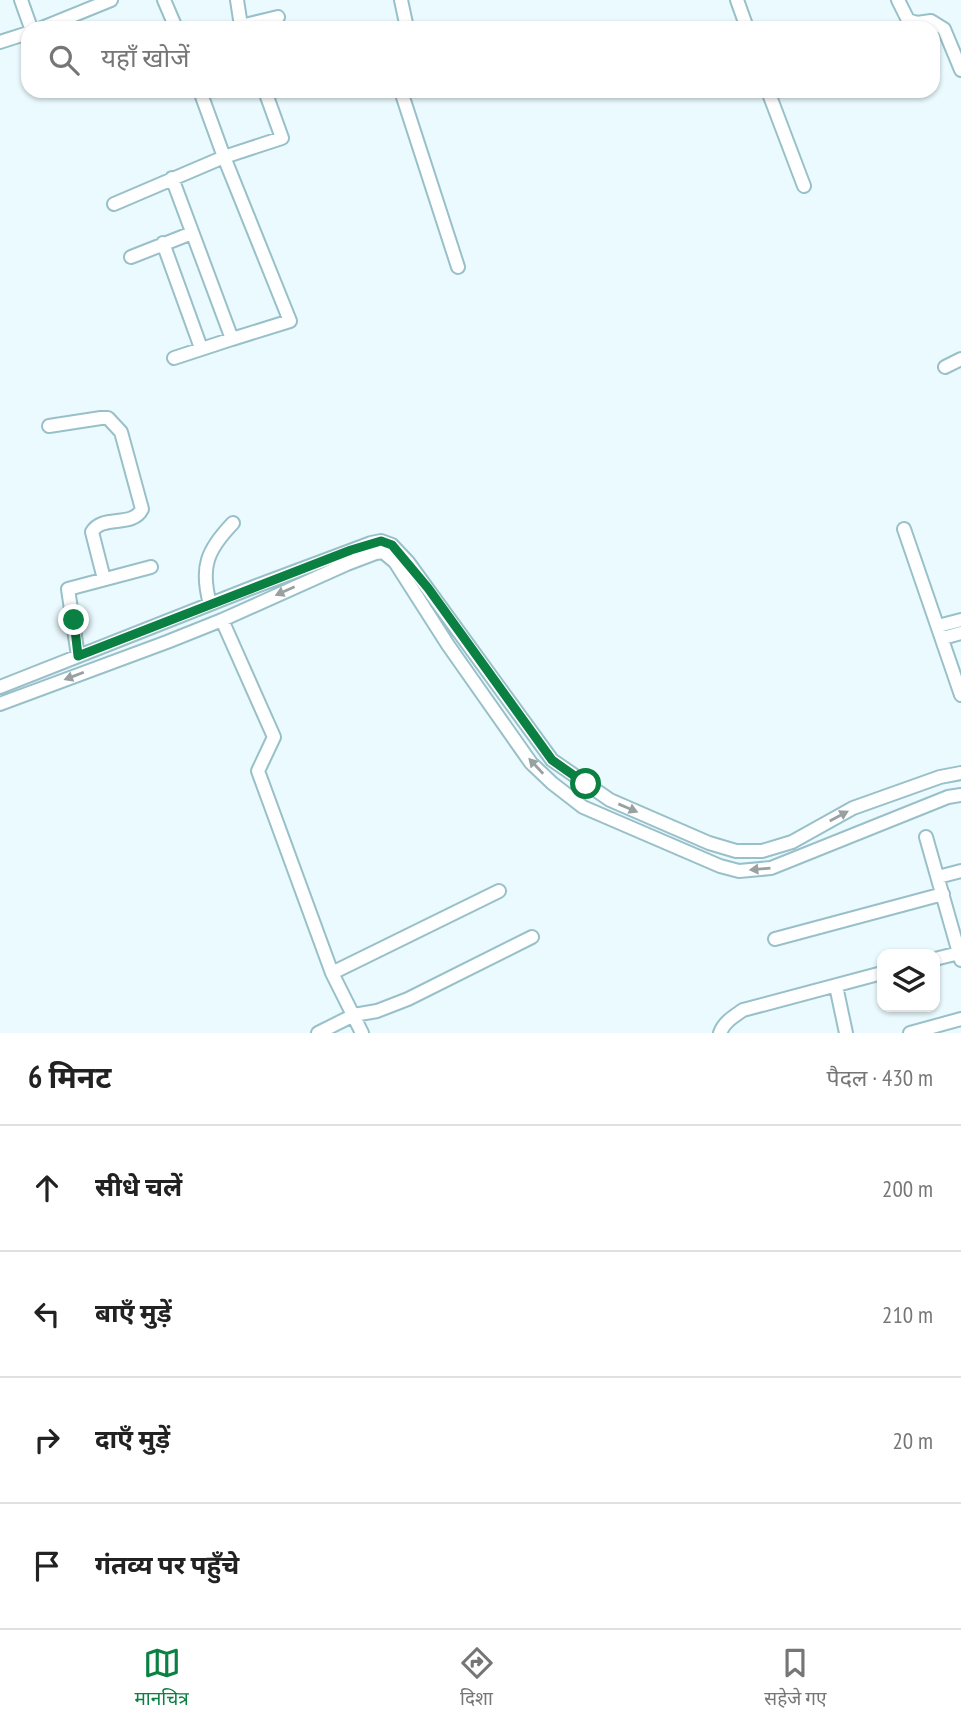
<!DOCTYPE html>
<html lang="hi">
<head>
<meta charset="utf-8">
<style>
	:root { --surface:#fff; --page:#f2f2f2; --text:#222; --muted:#767676; --line:#e0e0e0; --accent:#0b8043 }
	body { margin:0; font-family:"PT Sans Narrow","Noto Sans Devanagari",sans-serif; background:var(--page); color:var(--text) }
	.controls { position:absolute; right:21px; bottom:21px; display:grid; overflow:hidden; border-radius:14px; box-shadow:0 2px 5px #0004 }
	.controls button { width:63px; height:63px; display:grid; place-items:center; padding:0; border:0; border-bottom:2px solid var(--line); background:var(--surface); color:var(--text); font:35px sans-serif }
	.stop { position:absolute; width:21px; height:21px; margin:-16px; border:5px solid #0b8043; border-radius:50%; background:#fff }
	.stop.end { background:#0b8043; border-color:#fff; box-shadow:0 2px 7px #0008 }
	.list { margin:0; padding:0; list-style:none }
	h2 { display:flex; justify-content:space-between; align-items:center; height:91px; margin:0; padding:0 28px; font-size:30px }
	h2 small { font-size:23px; font-weight:400; color:var(--muted) }
	.list li { display:grid; grid-template-columns:46px 1fr auto; gap:21px; align-items:center; box-sizing:border-box; height:126px; padding:0 28px; border-top:2px solid var(--line) }
	.list b { display:block; font-size:26px; white-space:nowrap }
	.list em { font-size:23px; font-style:normal; color:var(--muted) }
	.icon { flex:none; width:38px; height:38px; fill:none; stroke:currentColor; stroke-width:2; stroke-linecap:round; stroke-linejoin:round }
	.map { position:relative; flex:none; width:961px; height:1033px; overflow:hidden }
	.search { position:absolute; background:var(--surface); box-shadow:0 2px 5px #0004; left:21px; right:21px; top:21px; height:77px; display:flex; align-items:center; gap:18px; box-sizing:border-box; padding:0 24px; border-radius:21px; color:var(--muted); font-size:26px }
	.sheet { height:595px; background:var(--surface) }
	nav { display:flex; justify-content:space-around; align-items:center; box-sizing:border-box; height:98px; border-top:2px solid var(--line); background:var(--surface); font-size:19px; color:var(--muted) }
	nav a { display:grid; justify-items:center; gap:4px }
	nav .on { color:var(--accent) }
	.map>svg:first-child { display:block }
	.lines { fill:none; stroke-linecap:round; stroke-linejoin:round }
	.minor-casing { stroke:#99c0c9; stroke-width:16 }
	.minor { stroke:#fff; stroke-width:12 }
	.oneway { fill:#98a0a2 }
	.route { stroke:#0b8043; stroke-width:9 }
</style>
</head>
<body>
<div class="map">
<svg width="961" height="1033" viewBox="0 0 961 1033">
	<rect width="100%" height="100%" fill="#eafafe"/>
	<g class="lines">
		<defs>
			<path id="minor" d="M21,0L31,28
				M164,0L176,28
				M237,0L241,26L278,17
				M401,0L407,28
				M737,0L747,28
				M898,0L908,20L917,23L931,21L944,29L961,70
				M42,28L111,0
				M0,42L28,33
				M200,91L224,157L282,138L265,91
				M401,91L458,267
				M768,91L804,186
				M172,178L232,339L174,358
				M114,204L224,157L290,321L232,339
				M163,243L201,348
				M131,257L192,233
				M945,367L961,359
				M49,426L101,418H108L121,432L142,509C133,528 102,514 92,532L104,579
				M904,529L961,695
				M210,604C200,567 207,550 233,523
				M222,620L274,737L258,771L332,973L362,1033
				M938,626L961,620
				M943,638L961,633
				M78,656L68,589L151,567
				M0,687L251,588L371,543L381,541L392,545L408,562L552,760L610,800L709,843L736,851H762L792,842L853,808L940,777L961,773
				M0,704L167,642L222,620L347,564L376,553L383,552L395,562L448,645L531,763L552,783L583,807L720,866L739,871L771,868L948,797L961,795
				M926,837L961,960
				M938,877L961,871
				M775,939L943,894
				M935,959L959,953
				M332,973L499,891
				M836,986L846,1033
				M318,1033L354,1015L377,1011L408,999L532,937
				M720,1033C724,1022 733,1017 743,1010L882,973
				M910,1033L961,1019"/>
		</defs>
		<use href="#minor" class="minor-casing"/>
		<use href="#minor" class="minor"/>
	</g>
	<defs><path id="oneway-solid" d="M-6-.8H1V-3.2L6.5 0L1 3.2V.8H-6Z" transform="scale(1.75)"/></defs>
	<g class="oneway">
		<use href="#oneway-solid" transform="translate(285 591) rotate(156)"/>
		<use href="#oneway-solid" transform="translate(74 676) rotate(159)"/>
		<use href="#oneway-solid" transform="translate(536 766) rotate(-133)"/>
		<use href="#oneway-solid" transform="translate(628 808) rotate(23)"/>
		<use href="#oneway-solid" transform="translate(839 816) rotate(-28)"/>
		<use href="#oneway-solid" transform="translate(760 869) rotate(175)"/>
	</g>
	<g class="lines">
		<path class="route" d="M74,620L78,656L351,550L381,541L392,545L428,588L552,760L586,784"/>
	</g>
</svg>
<div class="controls">
<button><svg class="icon" aria-label="layers" viewBox="0 0 24 24"><path d="M12 4l9 5-9 5-9-5zM3 14l9 5 9-5"/></svg></button>
</div>
<div class="stop" style="left:586px;top:784px"></div>
<div class="stop end" style="left:74px;top:620px"></div>
<div class="search"><svg class="icon" aria-label="search" viewBox="0 0 24 24"><circle cx="10" cy="10" r="6"/><path d="M15 15l6 6"/></svg>यहाँ खोजें</div>
</div>
<section class="sheet">
<h2>6 मिनट<small>पैदल · 430 m</small></h2>
<ul class="list">
<li><svg class="icon" aria-label="ahead" viewBox="0 0 24 24"><path d="M12 20V5M6 11l6-6 6 6"/></svg><div><b>सीधे चलें</b></div><em>200 m</em></li>
<li><svg class="icon" aria-label="left" viewBox="0 0 24 24"><path d="M17 20v-9H6M10 6l-5 5 5 5"/></svg><div><b>बाएँ मुड़ें</b></div><em>210 m</em></li>
<li><svg class="icon" aria-label="right" viewBox="0 0 24 24"><path d="M7 20v-9h11M14 6l5 5-5 5"/></svg><div><b>दाएँ मुड़ें</b></div><em>20 m</em></li>
<li><svg class="icon" aria-label="arrive" viewBox="0 0 24 24"><path d="M6 21V4h12l-3 4 3 4H6"/></svg><div><b>गंतव्य पर पहुँचे</b></div></li>
</ul>
</section>
<nav>
<a class="on"><svg class="icon" aria-label="map" viewBox="0 0 24 24"><path d="M3 6l6-2 6 2 6-2v14l-6 2-6-2-6 2zM9 4v14M15 6v14"/></svg>मानचित्र</a>
<a><svg class="icon" aria-label="directions" viewBox="0 0 24 24"><path d="M12 3l9 9-9 9-9-9zM9 14v-3h6M13 9l2 2-2 2"/></svg>दिशा</a>
<a><svg class="icon" aria-label="saved" viewBox="0 0 24 24"><path d="M7 4h10v16l-5-4-5 4z"/></svg>सहेजे गए</a>
</nav>
</body>
</html>
